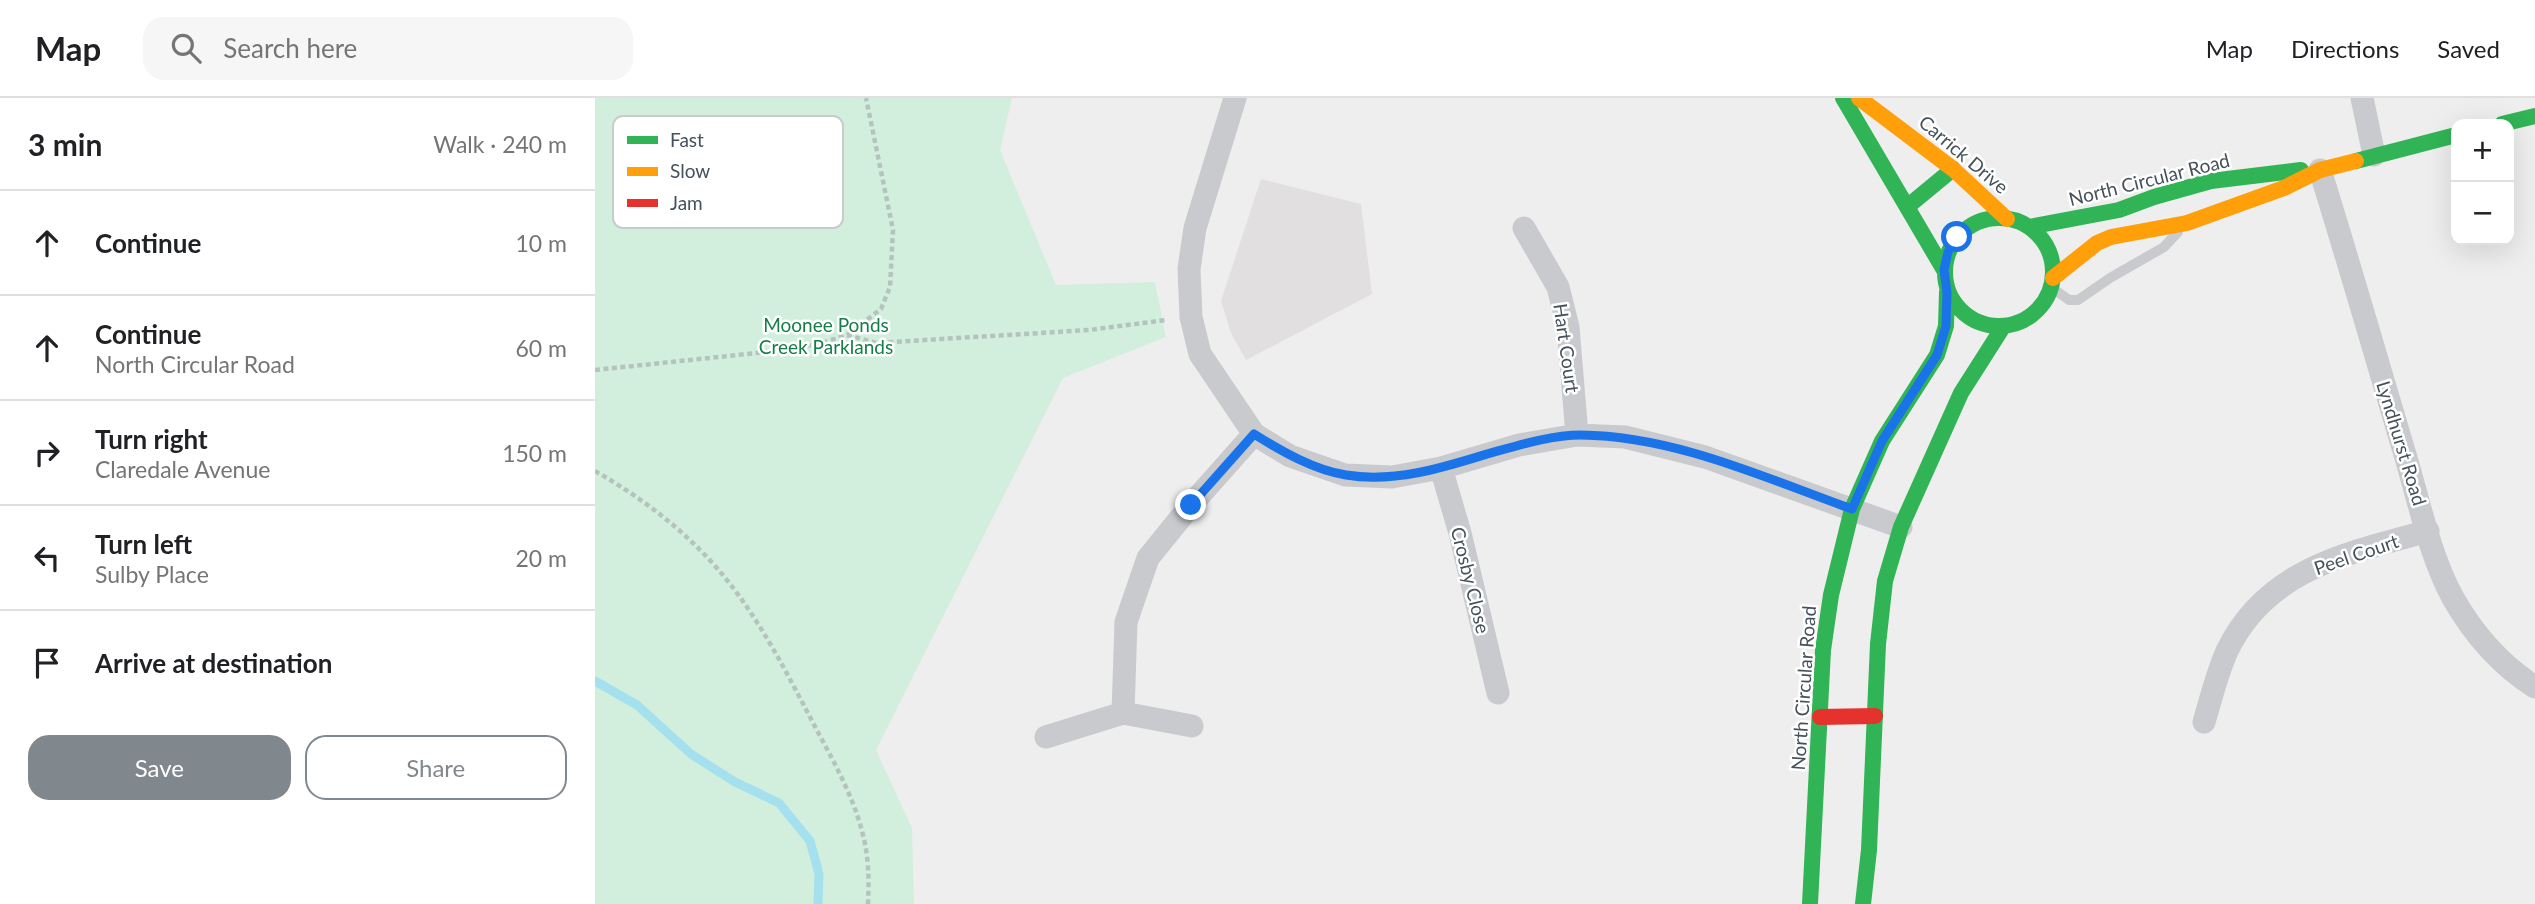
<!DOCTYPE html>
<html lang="en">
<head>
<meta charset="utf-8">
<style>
	:root { --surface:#fff; --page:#f6f6f6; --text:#202124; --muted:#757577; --line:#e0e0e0; --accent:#80888e }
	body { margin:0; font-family:Lato,sans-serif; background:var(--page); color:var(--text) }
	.controls { position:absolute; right:21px; top:21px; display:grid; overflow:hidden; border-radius:14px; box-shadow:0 7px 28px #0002 }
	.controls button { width:63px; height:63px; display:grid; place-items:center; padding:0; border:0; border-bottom:2px solid var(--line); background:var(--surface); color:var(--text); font:35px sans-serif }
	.stop { position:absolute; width:21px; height:21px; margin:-16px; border:5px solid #1a73e8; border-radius:50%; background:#fff }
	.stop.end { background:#1a73e8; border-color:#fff; box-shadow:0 2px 7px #0008 }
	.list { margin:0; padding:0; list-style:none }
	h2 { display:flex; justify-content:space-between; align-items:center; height:91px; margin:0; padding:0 28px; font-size:30px }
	h2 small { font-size:23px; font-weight:400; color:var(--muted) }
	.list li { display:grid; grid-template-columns:46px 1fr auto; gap:21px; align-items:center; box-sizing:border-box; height:105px; padding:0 28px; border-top:2px solid var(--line) }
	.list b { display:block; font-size:26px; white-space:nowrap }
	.list p { margin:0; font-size:23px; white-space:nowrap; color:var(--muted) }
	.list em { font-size:23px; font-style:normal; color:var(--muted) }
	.actions { display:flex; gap:14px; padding:21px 28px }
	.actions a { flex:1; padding:16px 0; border:2px solid var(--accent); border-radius:21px; text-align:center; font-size:24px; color:var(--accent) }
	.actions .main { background:var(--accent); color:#fff }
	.icon { flex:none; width:38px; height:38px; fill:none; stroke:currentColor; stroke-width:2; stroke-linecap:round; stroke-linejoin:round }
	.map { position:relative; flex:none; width:1940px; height:806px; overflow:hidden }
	header { display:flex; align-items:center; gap:42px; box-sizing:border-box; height:98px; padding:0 35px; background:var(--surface); border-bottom:2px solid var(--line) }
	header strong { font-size:33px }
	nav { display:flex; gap:38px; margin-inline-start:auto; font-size:24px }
	.search { width:490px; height:63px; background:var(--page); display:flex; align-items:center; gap:18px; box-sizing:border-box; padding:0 24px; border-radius:21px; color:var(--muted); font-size:26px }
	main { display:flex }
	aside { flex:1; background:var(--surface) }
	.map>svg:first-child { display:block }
	.education { fill:#e1dfe0 }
	.green { fill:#d1efdc }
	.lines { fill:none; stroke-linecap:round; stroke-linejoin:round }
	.stream { stroke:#a5e0ee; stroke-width:9 }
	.path { stroke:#b5c3be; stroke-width:4.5; stroke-dasharray:5 3.5; stroke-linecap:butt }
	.lane { stroke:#c8cacd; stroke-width:10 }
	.street { stroke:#c8cacd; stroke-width:23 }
	.fast { stroke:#30b455; stroke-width:16 }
	.slow { stroke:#ff9f0a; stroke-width:16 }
	.jam { stroke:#e5322d; stroke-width:16 }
	.route { stroke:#1a73e8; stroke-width:9 }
	.labels { text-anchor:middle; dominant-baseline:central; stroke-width:5; stroke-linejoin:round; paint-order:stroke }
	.street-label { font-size:19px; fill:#45515b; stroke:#fff }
	.park-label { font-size:19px; fill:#147e47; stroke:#fff }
	.key { fill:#fff; stroke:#c7cbce; stroke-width:2 }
	.key-label { font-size:19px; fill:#45515b }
</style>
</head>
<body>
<header>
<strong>Map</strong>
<div class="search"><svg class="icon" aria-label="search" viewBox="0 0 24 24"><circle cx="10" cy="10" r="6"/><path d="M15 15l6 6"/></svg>Search here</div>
<nav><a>Map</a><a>Directions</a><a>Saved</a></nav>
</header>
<main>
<aside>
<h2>3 min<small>Walk · 240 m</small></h2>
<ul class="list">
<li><svg class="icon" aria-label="ahead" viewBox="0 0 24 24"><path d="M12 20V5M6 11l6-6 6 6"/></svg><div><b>Continue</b></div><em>10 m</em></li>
<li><svg class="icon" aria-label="ahead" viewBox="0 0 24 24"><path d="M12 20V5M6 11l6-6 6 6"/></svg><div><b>Continue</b><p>North Circular Road</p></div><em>60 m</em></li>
<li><svg class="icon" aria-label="right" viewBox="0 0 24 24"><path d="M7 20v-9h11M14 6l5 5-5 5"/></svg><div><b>Turn right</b><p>Claredale Avenue</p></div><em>150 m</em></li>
<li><svg class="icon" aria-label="left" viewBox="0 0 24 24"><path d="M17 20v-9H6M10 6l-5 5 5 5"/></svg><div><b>Turn left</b><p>Sulby Place</p></div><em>20 m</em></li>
<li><svg class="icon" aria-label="arrive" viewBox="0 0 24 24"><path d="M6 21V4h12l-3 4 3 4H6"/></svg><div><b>Arrive at destination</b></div></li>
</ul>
<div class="actions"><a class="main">Save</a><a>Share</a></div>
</aside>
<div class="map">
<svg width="1940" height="806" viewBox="0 0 1940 806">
	<rect width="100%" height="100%" fill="#efeeee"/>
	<path class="education" d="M666,81L766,106L777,196L651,262L636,235L626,203Z"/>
	<path class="green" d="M0,0H417L405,52L461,187L560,184L571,239L468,280L281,652L317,730L319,806H0Z"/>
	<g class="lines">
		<path class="stream" d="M0,583L42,607L96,656L140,684L184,705L215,743L224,776L223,806"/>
		<path class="path" d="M252,237L281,245L494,232L571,222
			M0,272L171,254L223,246L252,237L286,211L295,189L298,132L271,0
			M0,373C37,394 76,422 106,453C154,501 185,562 216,621C236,659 258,696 268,737C274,760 274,783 273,806"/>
		<path class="lane" d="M1456,189L1474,202H1483L1515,180L1569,149L1583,134"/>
		<path class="street" d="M640,0L600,130L594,171L596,219L605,256L659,336L695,358L750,377L797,379L846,370L924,347L982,337L1030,339L1110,359L1306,429
			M1767,0L1779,57
			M1725,72C1754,165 1781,259 1809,353C1823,399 1835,459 1858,500C1879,537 1904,566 1940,589
			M929,130L963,189L973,229L982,337
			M846,370L865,435L903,595
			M528,615L531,524L553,460L596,407L659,336
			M1609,624C1616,601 1622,575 1632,553C1671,471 1753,455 1833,433
			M451,639L528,615L597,628"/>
		<path class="fast" d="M1248,0L1349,172
			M1907,26L1940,18
			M1761,63L1861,37
			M1312,109L1358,71
			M1350 174a54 54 0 1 1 108 0a54 54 0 1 1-108 0Z
			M1434,129L1524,112L1559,99L1616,83L1706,72
			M1215,806L1228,552L1236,497L1257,411L1287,343L1342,257L1351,228L1352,194
			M1268,806L1274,752L1283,546L1290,483L1306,429L1366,295L1408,229"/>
		<path class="slow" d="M1264,0L1358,71L1412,121
			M1458,180L1502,145L1516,139L1592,125L1689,90L1725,72L1761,63"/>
		<path class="jam" d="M1225,619L1280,618"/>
	</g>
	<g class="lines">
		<path class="route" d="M596,407L659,336C686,353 719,372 751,377C799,385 847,370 892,356C921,348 955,337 986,337C1080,338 1170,380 1257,411L1287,343L1342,257L1351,228L1352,194L1349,172L1353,154L1362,139"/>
	</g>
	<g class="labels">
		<g class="street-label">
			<text transform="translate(1369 56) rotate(40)">Carrick Drive</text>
			<text transform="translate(1554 81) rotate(-14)">North Circular Road</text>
			<text transform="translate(972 250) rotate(82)">Hart Court</text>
			<text transform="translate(1807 345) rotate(73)">Lyndhurst Road</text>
			<text transform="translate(1761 456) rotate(-19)">Peel Court</text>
			<text transform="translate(876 482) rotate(76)">Crosby Close</text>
			<text transform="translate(1208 590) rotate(-86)">North Circular Road</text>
		</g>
		<g class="park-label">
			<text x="231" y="226">Moonee Ponds<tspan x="231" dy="22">Creek Parklands</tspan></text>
		</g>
	</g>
	<rect x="18" y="18" width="230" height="112" rx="10" class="key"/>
	<rect x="32" y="38" width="31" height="8" fill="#30b455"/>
	<rect x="32" y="69" width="31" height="9" fill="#ff9f0a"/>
	<rect x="32" y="101" width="31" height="8" fill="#e5322d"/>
	<g class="key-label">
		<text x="75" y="49">Fast</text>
		<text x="75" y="80">Slow</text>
		<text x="75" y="112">Jam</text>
	</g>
</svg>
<div class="controls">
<button>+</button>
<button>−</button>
</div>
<div class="stop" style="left:1362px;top:139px"></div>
<div class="stop end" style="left:596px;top:407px"></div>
</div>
</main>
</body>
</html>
